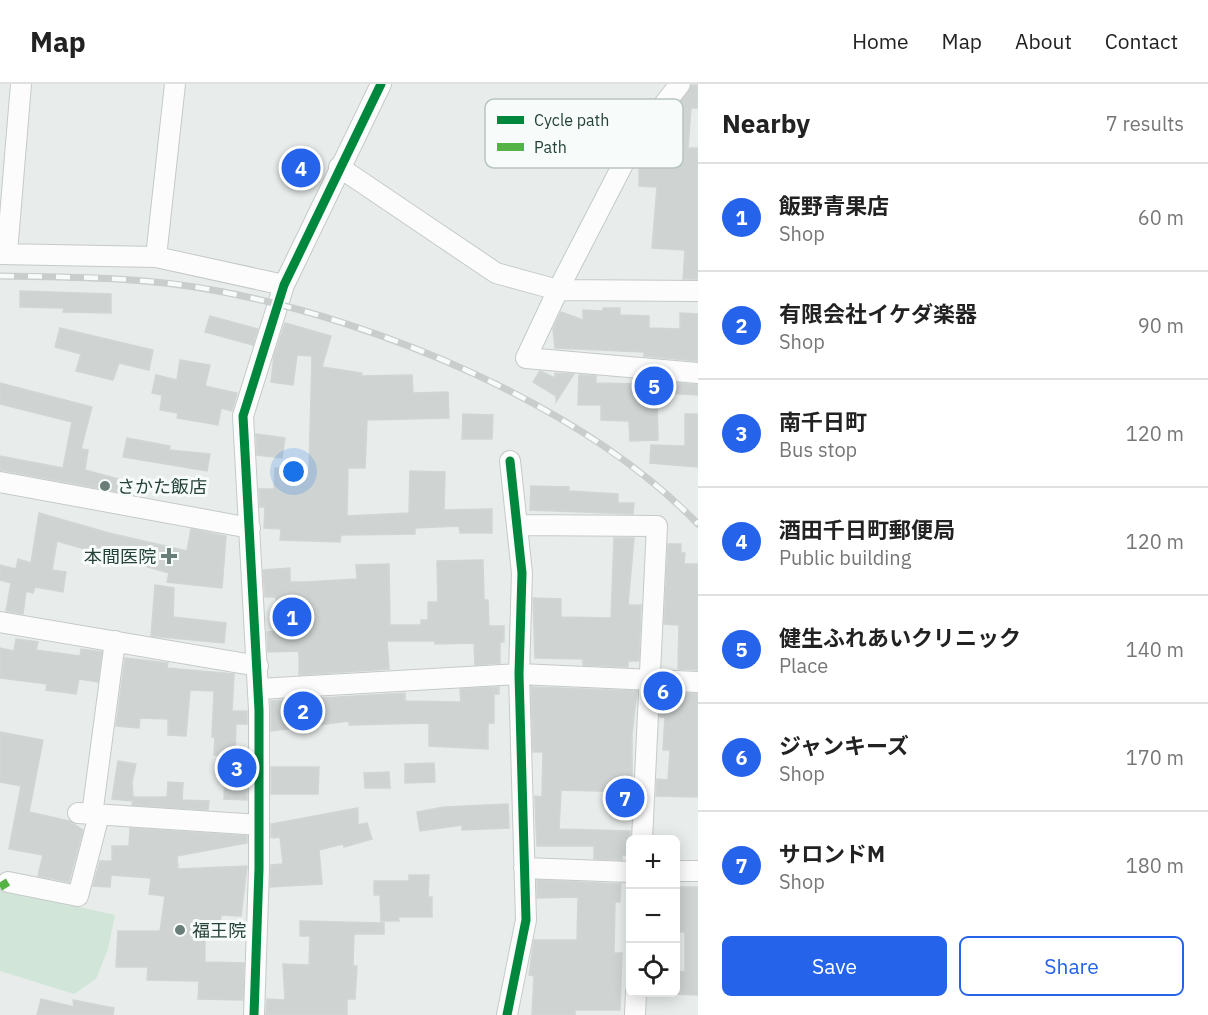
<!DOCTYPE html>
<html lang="en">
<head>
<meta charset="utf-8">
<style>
	:root { --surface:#fff; --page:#f2f2f2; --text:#222; --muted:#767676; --line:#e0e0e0; --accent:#2563eb }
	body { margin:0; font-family:"IBM Plex Sans","Noto Sans JP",sans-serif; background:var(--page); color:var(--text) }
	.controls { position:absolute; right:18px; bottom:18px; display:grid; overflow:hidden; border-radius:9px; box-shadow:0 3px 15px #0003 }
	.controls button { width:54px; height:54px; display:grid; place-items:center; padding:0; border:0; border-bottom:2px solid var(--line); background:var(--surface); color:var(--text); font:30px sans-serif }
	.you { position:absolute; left:294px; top:388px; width:21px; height:21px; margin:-15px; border:4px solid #fff; border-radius:50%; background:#1a73e8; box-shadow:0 0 0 9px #1a73e833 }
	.badge { display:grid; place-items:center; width:39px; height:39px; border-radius:50%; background:var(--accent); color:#fff; font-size:20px; font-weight:700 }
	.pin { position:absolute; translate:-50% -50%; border:3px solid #fff; box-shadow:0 2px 6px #0006 }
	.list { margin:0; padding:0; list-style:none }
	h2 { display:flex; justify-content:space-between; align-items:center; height:78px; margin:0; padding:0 24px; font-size:26px }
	h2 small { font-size:20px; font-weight:400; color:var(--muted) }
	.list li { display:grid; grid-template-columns:39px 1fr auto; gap:18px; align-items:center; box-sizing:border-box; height:108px; padding:0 24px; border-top:2px solid var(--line) }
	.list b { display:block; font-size:22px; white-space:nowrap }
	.list p { margin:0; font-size:20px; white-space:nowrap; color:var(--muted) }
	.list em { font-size:20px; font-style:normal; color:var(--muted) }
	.actions { display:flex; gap:12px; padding:18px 24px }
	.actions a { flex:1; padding:14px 0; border:2px solid var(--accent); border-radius:9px; text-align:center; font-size:21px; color:var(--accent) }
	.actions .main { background:var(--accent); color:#fff }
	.icon { flex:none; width:33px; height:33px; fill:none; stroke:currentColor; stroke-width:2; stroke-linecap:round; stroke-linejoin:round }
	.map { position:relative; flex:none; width:698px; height:931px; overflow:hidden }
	header { display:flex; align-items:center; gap:36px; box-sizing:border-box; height:84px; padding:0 30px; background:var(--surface); border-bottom:2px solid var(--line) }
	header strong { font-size:28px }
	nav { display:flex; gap:33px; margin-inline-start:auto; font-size:21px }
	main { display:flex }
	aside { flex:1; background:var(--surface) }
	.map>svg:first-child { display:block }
	.green { fill:#d1e6d8 }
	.building { fill:#cfd4d2; stroke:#d1d6d4; stroke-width:1.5 }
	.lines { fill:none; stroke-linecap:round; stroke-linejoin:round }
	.minor-casing { stroke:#c5cac8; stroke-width:22 }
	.minor { stroke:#fcfcfc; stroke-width:20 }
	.rail-casing { stroke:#c9cdcc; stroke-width:7 }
	.rail { stroke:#f7fbf9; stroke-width:4.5; stroke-dasharray:14; stroke-linecap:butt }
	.quiet { stroke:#55b346; stroke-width:8; stroke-dasharray:15 8; stroke-linecap:butt }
	.cycleway-casing { stroke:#f7fbf9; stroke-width:13 }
	.cycleway { stroke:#00873e; stroke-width:9 }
	.poi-dot { fill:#697e78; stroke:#f7fbf9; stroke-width:2 }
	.labels { text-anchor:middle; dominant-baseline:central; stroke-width:6; stroke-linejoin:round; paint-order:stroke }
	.poi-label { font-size:18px; fill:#24423a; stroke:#f7fbf9; text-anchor:start }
	.key { fill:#f7fbf9; stroke:#b8c4c0; stroke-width:1.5 }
	.key-label { font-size:16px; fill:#24423a }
</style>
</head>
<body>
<header>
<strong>Map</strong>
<nav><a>Home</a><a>Map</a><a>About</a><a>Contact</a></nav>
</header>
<main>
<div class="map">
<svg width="698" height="931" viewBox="0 0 698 931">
	<rect width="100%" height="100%" fill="#e8edeb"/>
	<path class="green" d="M0,805L115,831L108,865L96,895L74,910L0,887Z"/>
	<path class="building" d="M692,1H698V24H691L688,64H698V195H683L685,166L652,164L657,103L639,102V82L648,83L649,61L656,62V50Z
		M20,207L111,210V229L63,228L64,224L20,223Z
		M603,224H620V231L649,232V244L680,245V229L698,230V277L644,272V268L555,264L553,245L561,228L583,236V226L603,227Z
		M210,232L258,245L253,261L205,248Z
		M285,239L331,252L322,283L362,289L361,292L412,291L413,309L448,308L449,334L367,336L365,384H348L347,432L409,429L410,387L445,388L444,426L492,425V449H460L459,442L415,444V450L341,451L340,458L280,456L281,445L264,444L265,423H260L259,405H274L275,384L309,385L312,272L297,271L293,301L271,298L274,272Z
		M60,244L153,266L149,286L119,279L113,296L76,287L81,270L55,263Z
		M180,276L210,281L205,302L237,309L232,327L221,324L218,341L177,334L178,329L160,326L162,311L152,309L156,291L177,296Z
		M540,287L555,294V289L574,290L556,318V312L533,298Z
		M579,291L596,292V299L643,300L644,296L698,301V311L664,309V317H657L658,356L630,357L629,337L601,336V321H578Z
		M0,299L92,323L81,365L88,366L85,386L122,396L119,408L0,386V372L63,384L72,338L0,320Z
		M463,330L493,331L492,355H462Z
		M685,330H698V383L650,379L651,361L685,362Z
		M256,350L285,354L282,374L257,371Z
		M127,354L170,362L169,366L210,370L207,387L123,373Z
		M531,402L569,403V407L618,410V419H634L633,430L530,426Z
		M39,429L109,449L187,467L191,445L226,452L222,504L167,498L169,489L57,457L52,486L66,488L63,508L35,503L33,509L26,507L23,530L6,527L11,499L0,496V481L16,485L18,475L31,479Z
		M614,454H634L628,521H641L639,577H628V583L583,581V575L535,574L533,514L561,515V533L611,534Z
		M668,460H681V469H685L684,480H698V586L678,585L679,541L664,540Z
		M483,476L484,516H488L489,542H504V558H500V579L475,581L474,559L435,560V557H387L389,585L299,591V567L268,568L267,548L278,547L276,513H265L263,486L290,484V498H306L357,495L356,481L389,480L390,541H421V536H428V518H438L437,477Z
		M155,501L174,504L173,533L226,539L224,559L151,552Z
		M16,555L38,558L36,566L80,572L81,565L102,568L98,598L79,595L76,610L46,606L47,600L0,594V564L14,567Z
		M125,574L168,579L167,584L234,590L232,627H247V640H236L235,672L214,671L215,653H212L214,607L190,606L186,652L168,651V635L140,634L139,644L116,642Z
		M499,603V610H494V639H488V665L429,662V639L349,641V637L271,647V617L405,609V617L461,618L460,605Z
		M531,603L637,607L632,650V708L561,706L559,745L630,747V771H622V776L594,775V762H537L535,719V712L542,713L543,668H533Z
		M661,608L698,610V713L656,712L657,695L668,696L670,666H663L665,633H660Z
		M0,648L43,656L29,728L69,737L83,746L69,798L38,792L43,771L9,765L21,702L0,698Z
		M118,677L136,680L132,698L133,713H167L168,698L183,699L182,716L209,717L208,726L132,721L133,717L112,715Z
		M434,679L435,698L405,699V680Z
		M271,683H319L318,710H271Z
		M225,685L247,686V716L224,715Z
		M389,688L390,704H365L364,689Z
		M508,720L509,744L462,746V741L420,747L417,728L444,723Z
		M358,724V741L367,739L372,755L344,763L343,760L319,766L322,800L270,803L271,781L283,780L280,753L273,754L272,750L271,754V740Z
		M130,744L247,752V759L177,772L178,785L247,782L241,832L221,831L220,843L205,842V878L244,879L243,916L198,915L199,897L147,896L148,883H116L118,847H160L165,812L149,810L151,794L111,791L110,803L93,802L100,777H112V762H129Z
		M409,791H429L428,813H432V833H398L399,837H381L380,811H374V797H409Z
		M537,796L621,800L620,818H615L614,869H622L620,926H575V931H532L534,892L529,891L534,856H577L578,813L537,814Z
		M677,803H698V911L675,910V887L685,888V848H675Z
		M300,837L384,839V850H354L353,882H357L355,915H347V931H266L267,915L285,916L283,880L309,881L310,852H300Z
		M41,915L74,923L73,916L114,924L113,931H37Z"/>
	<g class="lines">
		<defs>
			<path id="minor" d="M680,0L635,57L558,206L526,274L698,289
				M339,83L496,189L558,206L698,207
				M7,169L21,0
				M0,170L156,173L284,201
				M156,173L175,0
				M0,398L250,444
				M517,441L657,442L642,756
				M0,538L258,582
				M259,605L519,590L698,598
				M78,729L259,741
				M92,731L115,557
				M524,784L630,788
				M676,787H698
				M8,798L78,812L99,731
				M254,931L259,785V626L243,332L284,201L381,0
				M507,931L526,836L519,590L522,489L510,377
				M635,931L636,908"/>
		</defs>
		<use href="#minor" class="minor-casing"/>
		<use href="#minor" class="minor"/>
		<defs>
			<path id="rail" d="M0,192C73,193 146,193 218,207C379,237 582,321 698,440"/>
		</defs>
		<use href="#rail" class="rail-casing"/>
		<use href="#rail" class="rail"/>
		<path class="quiet" d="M0,803L8,798"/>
		<defs>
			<path id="cycleway" d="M254,931L259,785V626L243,332L284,201L381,0
				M507,931L526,836L519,590L522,489L510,377"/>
		</defs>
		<use href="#cycleway" class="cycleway-casing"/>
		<use href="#cycleway" class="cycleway"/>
	</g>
	<g class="poi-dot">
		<circle cx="105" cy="402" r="6"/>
		<path d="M166 463h6v6h6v6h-6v6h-6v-6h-6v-6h6z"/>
		<circle cx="180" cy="846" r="6"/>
	</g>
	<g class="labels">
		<g class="poi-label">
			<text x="117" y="402">さかた飯店</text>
			<text x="156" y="472" text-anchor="end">本間医院</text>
			<text x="192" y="846">福王院</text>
		</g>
	</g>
	<rect x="485" y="15" width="198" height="69" rx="9" class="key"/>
	<rect x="497" y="32" width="27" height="8" fill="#00873e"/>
	<rect x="497" y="59" width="27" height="8" fill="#55b346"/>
	<g class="key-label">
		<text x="534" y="42">Cycle path</text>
		<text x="534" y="69">Path</text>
	</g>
</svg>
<div class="controls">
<button>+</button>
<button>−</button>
<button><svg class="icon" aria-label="locate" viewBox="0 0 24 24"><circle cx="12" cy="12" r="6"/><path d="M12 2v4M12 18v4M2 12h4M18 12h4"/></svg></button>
</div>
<div class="you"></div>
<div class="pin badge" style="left:292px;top:533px">1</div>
<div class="pin badge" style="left:303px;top:627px">2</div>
<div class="pin badge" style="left:237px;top:684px">3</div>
<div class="pin badge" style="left:301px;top:84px">4</div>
<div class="pin badge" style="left:654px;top:302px">5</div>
<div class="pin badge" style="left:663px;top:607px">6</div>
<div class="pin badge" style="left:625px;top:714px">7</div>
</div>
<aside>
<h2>Nearby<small>7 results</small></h2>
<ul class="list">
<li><span class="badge">1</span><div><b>飯野青果店</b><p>Shop</p></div><em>60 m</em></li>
<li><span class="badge">2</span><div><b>有限会社イケダ楽器</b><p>Shop</p></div><em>90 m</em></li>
<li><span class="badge">3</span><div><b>南千日町</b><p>Bus stop</p></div><em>120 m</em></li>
<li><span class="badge">4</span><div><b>酒田千日町郵便局</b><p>Public building</p></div><em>120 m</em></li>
<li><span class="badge">5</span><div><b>健生ふれあいクリニック</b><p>Place</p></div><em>140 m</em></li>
<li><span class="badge">6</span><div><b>ジャンキーズ</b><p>Shop</p></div><em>170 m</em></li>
<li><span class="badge">7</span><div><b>サロンドM</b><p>Shop</p></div><em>180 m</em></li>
</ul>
<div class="actions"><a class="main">Save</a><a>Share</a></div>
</aside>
</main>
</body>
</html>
